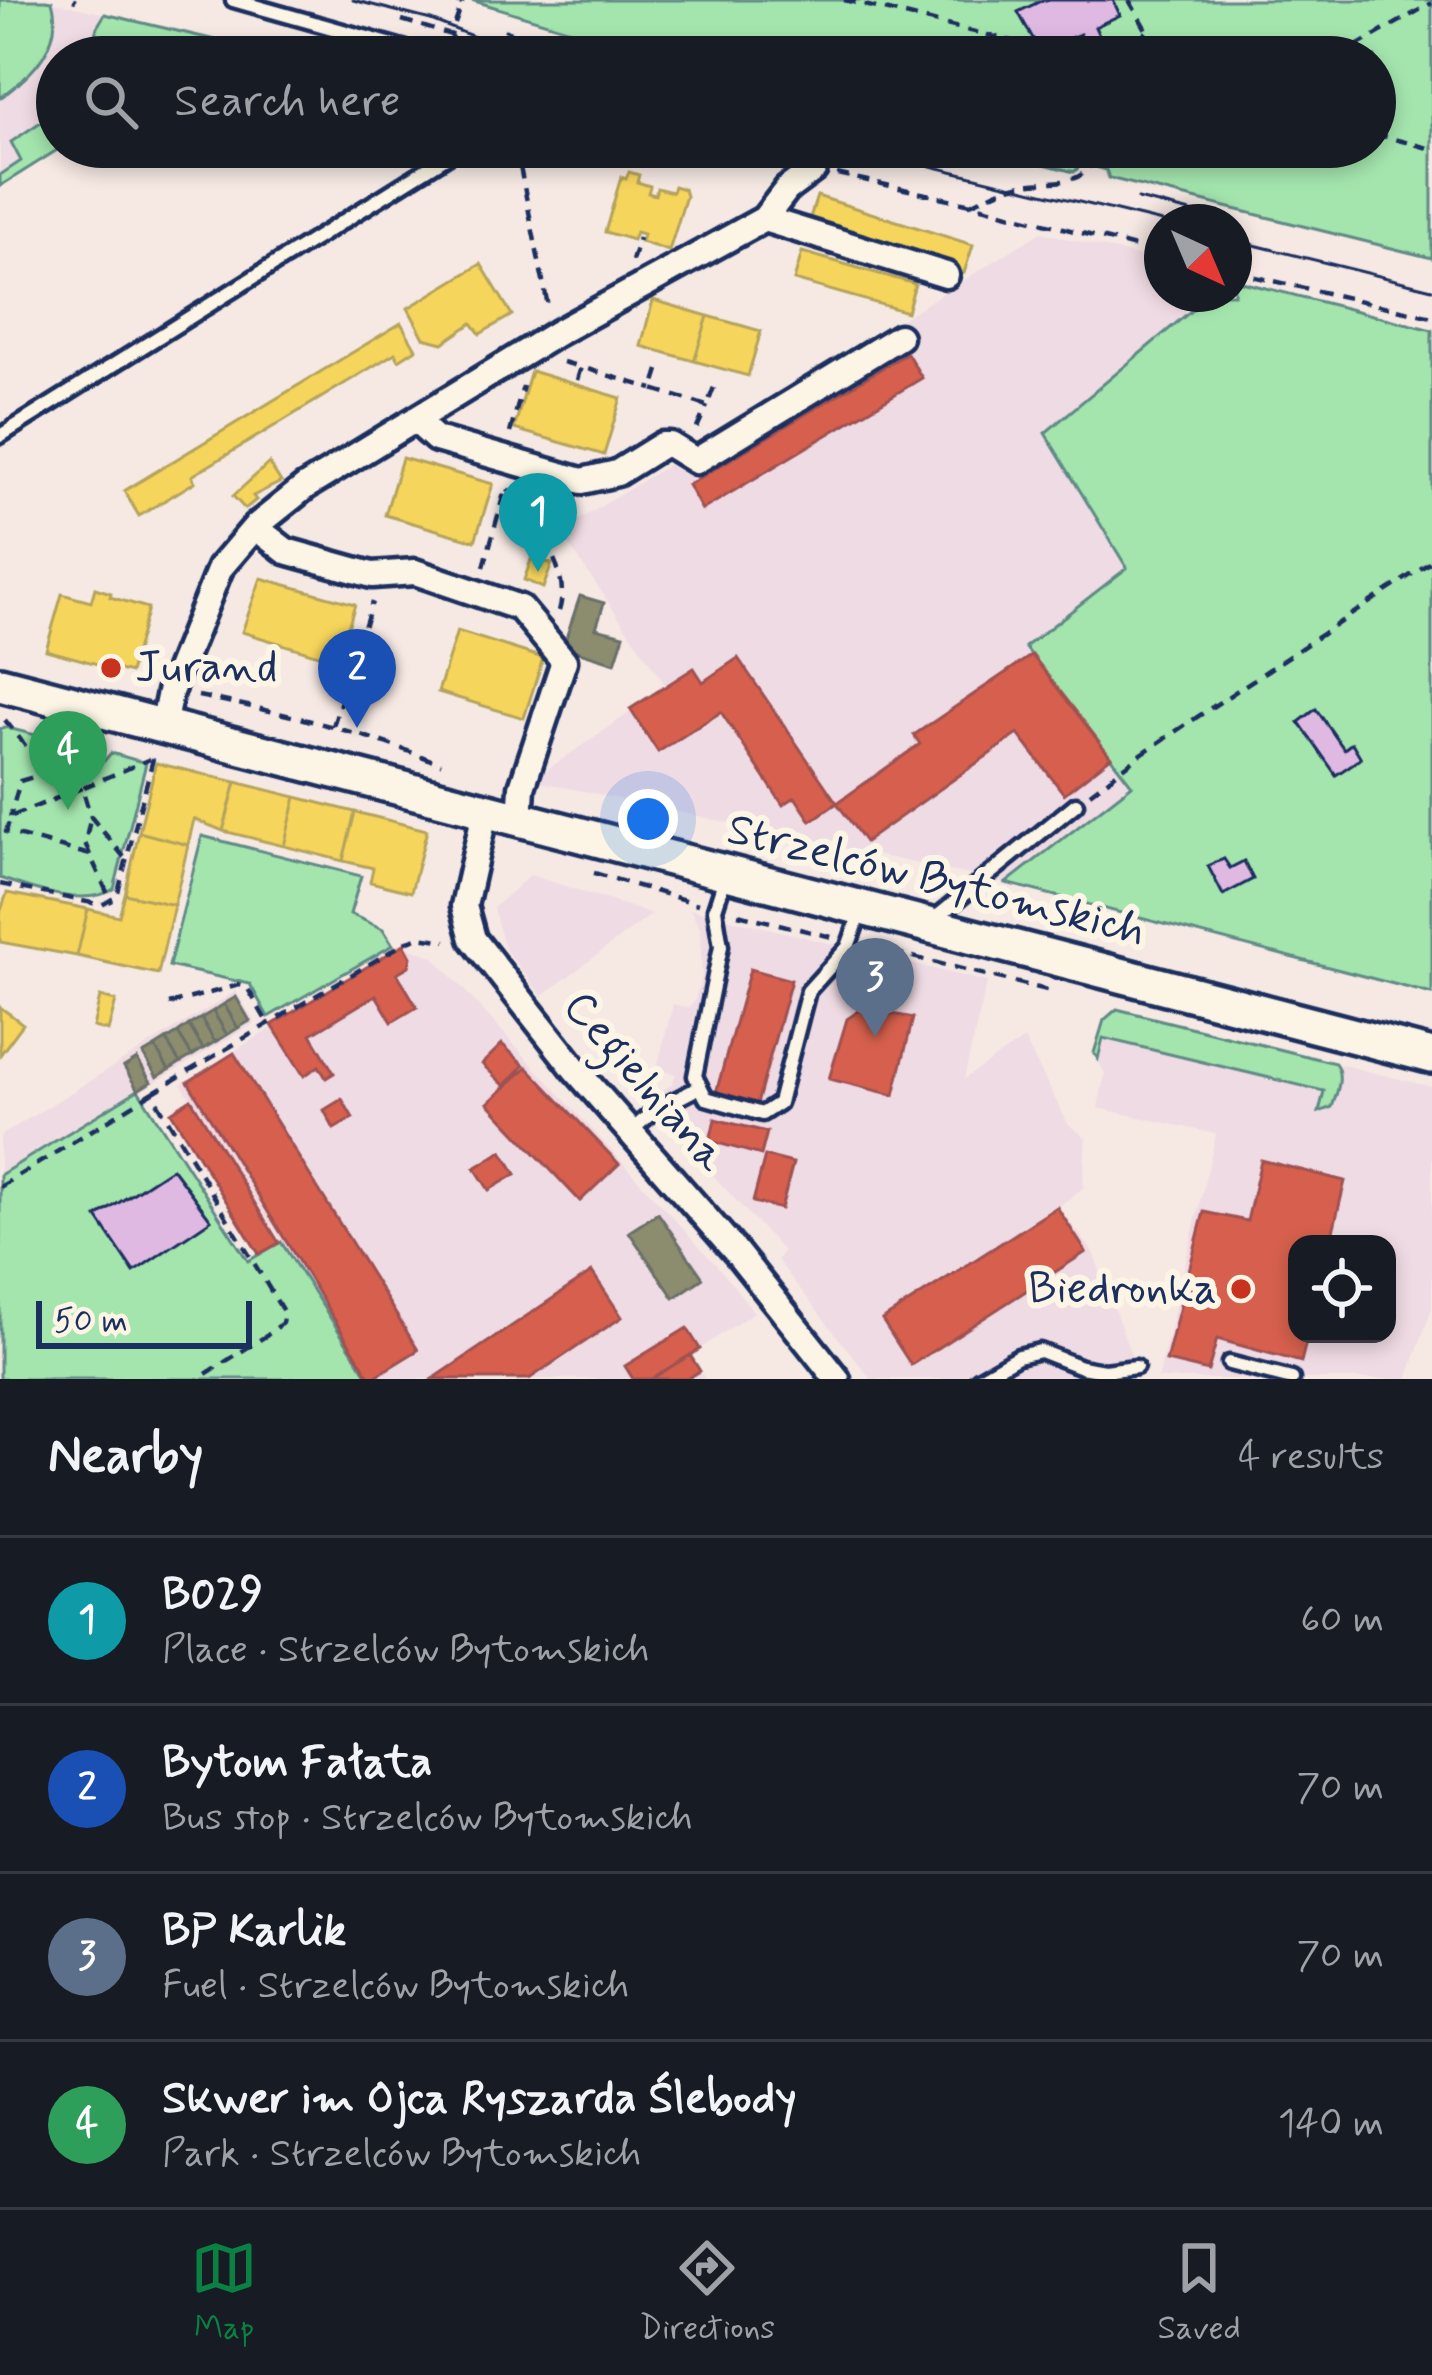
<!DOCTYPE html>
<html lang="en">
<head>
<meta charset="utf-8">
<style>
	:root { --surface:#171b24; --page:#20242c; --text:#f1f3f6; --muted:#9ea1a6; --line:#363941; --accent:#0b8043 }
	body { margin:0; font-family:Mynerve,sans-serif; background:var(--page); color:var(--text) }
	.controls { position:absolute; right:36px; bottom:36px; display:grid; overflow:hidden; border-radius:24px; box-shadow:0 6px 18px #0003 }
	.controls button { width:108px; height:108px; display:grid; place-items:center; padding:0; border:0; border-bottom:3px solid var(--line); background:var(--surface); color:var(--text); font:60px sans-serif }
	.compass { position:absolute; left:1144px; top:204px; width:108px; height:108px; border-radius:50%; background:var(--surface); box-shadow:0 6px 18px #0003; rotate:136deg }
	.scale { position:absolute; left:36px; bottom:30px; width:216px; box-sizing:border-box; padding-left:12px; border:6px solid #1b2f5e; border-top:0; font-size:33px; line-height:42px; white-space:nowrap; color:#1b2f5e; -webkit-text-stroke:9px #fcf5e5; paint-order:stroke }
	.you { position:absolute; left:648px; top:819px; width:42px; height:42px; margin:-30px; border:9px solid #fff; border-radius:50%; background:#1a73e8; box-shadow:0 0 0 18px #1a73e833 }
	.badge { display:grid; place-items:center; width:78px; height:78px; border-radius:50%; background:var(--accent); color:#fff; font-size:39px; font-weight:700 }
	.pin { position:absolute; translate:-50% -99px; filter:drop-shadow(0 3px 6px #0008) }
	.pin::after { content:''; position:absolute; top:63px; width:42px; height:36px; background:inherit; clip-path:polygon(0 0,100% 0,50% 100%) }
	.list { margin:0; padding:0; list-style:none }
	h2 { display:flex; justify-content:space-between; align-items:center; height:156px; margin:0; padding:0 48px; font-size:51px }
	h2 small { font-size:39px; font-weight:400; color:var(--muted) }
	.list li { display:grid; grid-template-columns:78px 1fr auto; gap:36px; align-items:center; box-sizing:border-box; height:168px; padding:0 48px; border-top:3px solid var(--line) }
	.list b { display:block; font-size:45px; white-space:nowrap }
	.list p { margin:0; font-size:39px; white-space:nowrap; color:var(--muted) }
	.list em { font-size:39px; font-style:normal; color:var(--muted) }
	.icon { flex:none; width:66px; height:66px; fill:none; stroke:currentColor; stroke-width:2; stroke-linecap:round; stroke-linejoin:round }
	.map { position:relative; flex:none; width:1432px; height:1379px; overflow:hidden }
	.search { position:absolute; background:var(--surface); box-shadow:0 6px 18px #0003; left:36px; right:36px; top:36px; height:132px; display:flex; align-items:center; gap:30px; box-sizing:border-box; padding:0 42px; border-radius:66px; color:var(--muted); font-size:45px }
	.sheet { height:828px; background:var(--surface) }
	nav { display:flex; justify-content:space-around; align-items:center; box-sizing:border-box; height:168px; border-top:3px solid var(--line); background:var(--surface); font-size:33px; color:var(--muted) }
	nav a { display:grid; justify-items:center; gap:6px }
	nav .on { color:var(--accent) }
	.map>svg:first-child { display:block }
	.built { fill:#efdbe3; fill-rule:evenodd }
	.green { fill:#a4e5ae; stroke:#608a86; stroke-width:3 }
	.homes { fill:#f6d55c; stroke:#b4a35d; stroke-width:3 }
	.shops { fill:#d6604d; stroke:#9e5152; stroke-width:3 }
	.industry { fill:#8c8c6e; stroke:#6a7069; stroke-width:3 }
	.building { fill:#e0b9e2; stroke:#1b2f5e; stroke-width:3 }
	.lines { fill:none; stroke-linecap:round; stroke-linejoin:round }
	.service-casing { stroke:#1b2f5e; stroke-width:21 }
	.minor-casing { stroke:#1b2f5e; stroke-width:33 }
	.secondary-casing { stroke:#1b2f5e; stroke-width:42 }
	.path { stroke:#1b2f5e; stroke-width:4.5; stroke-dasharray:12 9; stroke-linecap:butt }
	.service { stroke:#fcf5e5; stroke-width:12 }
	.minor { stroke:#fcf5e5; stroke-width:24 }
	.secondary { stroke:#fcf5e5; stroke-width:33 }
	.tram { stroke:#1b2f5e; stroke-width:3 }
	.poi-dot { fill:#c8321e; stroke:#fcf5e5; stroke-width:4.5 }
	.labels { text-anchor:middle; dominant-baseline:central; stroke-width:12; stroke-linejoin:round; paint-order:stroke }
	.poi-label { font-size:45px; fill:#1b2f5e; stroke:#fcf5e5; text-anchor:start }
	.street-label { font-size:45px; fill:#1b2f5e; stroke:#fcf5e5 }
</style>
</head>
<body>
<div class="map">
<svg width="1432" height="1379" viewBox="0 0 1432 1379">
	<rect width="100%" height="100%" fill="#f6e9e4"/>
	<filter id="ink" filterUnits="userSpaceOnUse"><feTurbulence type="fractalNoise" baseFrequency=".00833" numOctaves="2"/><feDisplacementMap in="SourceGraphic" scale="24" xChannelSelector="R" yChannelSelector="G"/><feConvolveMatrix kernelMatrix="1 2 1 2 8 2 1 2 1" color-interpolation-filters="sRGB"/></filter>
	<g filter="url(#ink)">
		<path class="built" d="M0,0H46L228,43L206,57H57V147L0,184Z
			M1041,232L1162,262V294H1211L1046,433L1127,568L1026,647L1133,785L1006,883L532,780L667,687L560,532Z
			M530,875L652,914L542,996L505,949L493,908Z
			M690,909L987,982L964,1079L1024,1039L1068,1124L1086,1138L1083,1188L1058,1207L1093,1252L1140,1379H871L777,1260L783,1251L642,1099L651,1098L672,1084L676,1074L657,1068L673,1004L688,1008L694,1002L702,977L700,928Z
			M405,946L434,957L719,1268L754,1312L691,1355L705,1379H370L181,1084Z
			M236,991L255,1023L0,1175V1136Z
			M1117,1009L1432,1087V1308L1407,1379H1158L1216,1134L1098,1108L1105,1073L1094,1053L1104,1020ZM1297,1244H1387V1334H1297Z"/>
		<path class="green" d="M0,0H46L52,1C65,44 31,76 0,98Z
			M471,0H1432V258L1109,178L1106,170L1083,163L1074,172L981,147H1375V57H660Z
			M105,14L228,43L206,57H89L97,27Z
			M57,111V147H62L0,186V175L21,161L11,142Z
			M1234,280L1432,330V994L1006,883L1132,785L1025,647L1127,568L1045,433L1211,294H1234Z
			M4,727L82,747L81,754L104,761L111,753L146,763L114,889C84,908 32,889 0,878V729Z
			M202,836L361,876L350,914L383,929L393,945L268,1017L250,984L169,966Z
			M1117,1009L1335,1063C1344,1076 1337,1093 1332,1107L1319,1112L1324,1091L1103,1038L1098,1059L1094,1053L1104,1020Z
			M138,1090L248,1261L281,1242L370,1379H0V1175Z"/>
		<path class="homes" d="M629,172L639,175L637,182L650,186L648,193L655,195L657,188L672,192L674,186L684,189L686,196L669,251L641,242L643,234L636,232L633,240L605,232L621,177L626,179Z
			M817,196L973,245L964,273L808,224Z
			M802,252L915,284L907,312L794,280Z
			M481,264L512,315L480,334L472,323L443,343L424,338L408,308Z
			M653,300L708,316L694,361L641,346Z
			M708,316L761,331L748,376L694,361Z
			M401,323L416,349L399,360L395,353L192,476L195,482L139,516L124,491Z
			M531,371L621,398L604,455L514,429Z
			M402,458L493,484L475,541L385,515Z
			M269,463L281,482L253,496L256,500L245,509L233,496Z
			M532,557L552,564L543,588L524,580Z
			M261,578L355,604L338,661L242,632Z
			M95,588L111,593L110,597L148,608L130,673L46,650L62,594L91,602Z
			M457,631L543,658L524,718L438,692Z
			M156,763L236,782L223,831L194,819L188,845L139,832Z
			M236,782L296,797L284,846L223,831Z
			M296,797L355,812L343,861L284,846Z
			M355,812L427,830L411,892L370,882L373,868L343,861Z
			M139,832L188,845L174,905L125,894Z
			M7,893L88,909L77,956L0,942V913Z
			M125,894L174,905L158,974L77,956L88,909L119,916Z
			M100,997L116,1001L108,1031L93,1027Z
			M0,1007L23,1024L0,1055Z"/>
		<path class="shops" d="M907,353L922,378L702,510L688,485Z
			M1032,655L1111,757L1064,794L1018,734L865,842L837,803L920,744L914,735Z
			M738,658L837,803L811,821L795,797L783,805L721,712L658,752L630,709L694,668L703,682Z
			M404,944L411,957L409,966L397,973L417,1007L392,1022L376,995L311,1034L334,1073L326,1078L319,1066L304,1076L272,1025Z
			M750,969L791,980L757,1104L716,1093Z
			M863,1008L913,1018L894,1095L829,1079L847,1019Z
			M502,1044L524,1065L505,1086L482,1064Z
			M234,1053L418,1350L371,1379L188,1082Z
			M527,1067L619,1164L580,1201L488,1103Z
			M191,1099L279,1243L259,1254L171,1112Z
			M342,1099L353,1118L334,1129L324,1110Z
			M715,1119L767,1132L761,1155L710,1141Z
			M502,1151L516,1174L489,1190L475,1168Z
			M765,1156L793,1163L781,1209L753,1202Z
			M1261,1160L1345,1181L1330,1244H1297V1334H1308L1301,1362L1217,1339L1208,1371L1166,1361L1204,1212L1247,1221Z
			M1057,1207L1086,1252L911,1365L882,1320Z
			M592,1272L622,1317L529,1379H433Z
			M687,1328L700,1349L651,1379H633L625,1366Z
			M690,1355L700,1371L687,1379H651Z"/>
		<path class="industry" d="M580,596L604,603L596,628L624,635L615,663L563,647Z
			M236,997L250,1021L238,1028L224,1004Z
			M224,1004L238,1028L227,1035L213,1011Z
			M213,1011L227,1035L215,1042L201,1018Z
			M201,1018L215,1042L203,1049L189,1025Z
			M189,1025L203,1049L192,1056L178,1033Z
			M178,1033L192,1056L180,1063L166,1040Z
			M166,1040L180,1063L169,1070L155,1047Z
			M155,1047L169,1070L157,1077L143,1054Z
			M137,1059L151,1082L138,1090L124,1067Z
			M658,1213L703,1278L674,1298L629,1232Z"/>
		<path class="building" d="M1043,0H1113L1120,15L1095,27L1101,40L1086,47L1080,34L1056,44H1036L1018,12Z
			M1316,709L1344,749L1352,743L1361,758L1336,775L1299,722Z
			M1224,859L1230,868L1244,861L1253,879L1223,895L1208,866Z
			M172,1168L211,1220L134,1272L97,1217Z"/>
		<g class="lines">
			<defs>
				<path id="service" d="M233,0L435,57
					M0,436L462,147
					M726,875L715,909L721,946L695,1076L706,1098L762,1114L779,1103L808,991L848,947L862,908
					M933,920L1076,804
					M631,1131L654,1111L700,1087
					M1229,1363L1292,1379
					M978,1379L1018,1356L1040,1351L1081,1367L1104,1371L1136,1367"/>
				<path id="minor" d="M764,219L946,275
					M415,420L436,439L582,481L617,473L662,445H670L696,461L899,337
					M255,527L286,551L372,575L415,572L520,608L564,661L522,787L520,821
					M163,726L170,692L220,568L255,527L305,487L557,333L764,219L787,189L814,169
					M485,812L464,906L473,939L575,1069L736,1252L837,1379"/>
				<path id="secondary" d="M0,684L1432,1056"/>
			</defs>
			<use href="#service" class="service-casing"/>
			<use href="#minor" class="minor-casing"/>
			<use href="#secondary" class="secondary-casing"/>
			<path class="path" d="M73,0L76,1
				M844,0L1077,57
				M1129,0L1162,57
				M402,20L451,35L462,4L452,0
				M451,35L460,57
				M1125,57L1147,31
				M1337,57L1432,3
				M1375,134L1432,149
				M516,147L548,306
				M739,147L780,159
				M837,174L971,204L1162,254
				M971,204C986,197 1002,188 1018,185C1054,178 1087,192 1098,147
				M632,261L639,238
				M1234,272L1432,317
				M563,362L581,367
				M659,370L653,389L707,406L714,387
				M577,380L581,367L653,389
				M697,428L707,406
				M510,433L523,386
				M508,489C532,526 573,565 559,611
				M484,567L506,486
				M198,696C281,712 362,731 441,764
				M5,720L47,773L20,781L10,817
				M333,726L372,602
				M64,731L53,772L61,786L73,792
				M82,788L10,817L6,832L90,855L112,903
				M1090,793L1143,753L1432,561
				M90,855L85,843L90,820
				M124,857L91,817L82,788L150,759
				M594,873L698,904
				M0,884L102,905L117,896L154,755
				M738,914L832,937
				M872,947L1047,990
				M169,1004L239,985L247,987L267,1022
				M152,1093L408,941L420,937L446,941
				M0,1187L152,1093L284,1313L282,1323L272,1332L198,1379"/>
			<use href="#service" class="service"/>
			<use href="#minor" class="minor"/>
			<use href="#secondary" class="secondary"/>
			<path class="tram" d="M353,0L431,20L525,57
				M505,30L572,57
				M852,147L1162,222
				M1138,199L1231,222
				M1234,240L1432,289"/>
		</g>
	</g>
	<g class="poi-dot">
		<circle cx="111" cy="668" r="12"/>
		<circle cx="1241" cy="1289" r="12"/>
	</g>
	<g class="labels">
		<g class="poi-label">
			<text x="135" y="668">Jurand</text>
			<text x="1217" y="1289" text-anchor="end">Biedronka</text>
		</g>
		<g class="street-label">
			<text transform="translate(936 881) rotate(14)">Strzelców Bytomskich</text>
			<text transform="translate(644 1082) rotate(49)">Cegielniana</text>
		</g>
	</g>
</svg>
<div class="controls">
<button><svg class="icon" aria-label="locate" viewBox="0 0 24 24"><circle cx="12" cy="12" r="6"/><path d="M12 2v4M12 18v4M2 12h4M18 12h4"/></svg></button>
</div>
<svg class="compass" viewBox="-18 -18 36 36"><path d="M0-13l5 13h-10z" fill="#e53935"/><path d="M0 13l5-13h-10z" fill="#9ea1a6"/></svg>
<div class="scale">50 m</div>
<div class="you"></div>
<div class="pin badge" style="left:538px;top:572px;background:#0f9aa8">1</div>
<div class="pin badge" style="left:357px;top:728px;background:#1a4fb4">2</div>
<div class="pin badge" style="left:875px;top:1037px;background:#5c6f8a">3</div>
<div class="pin badge" style="left:68px;top:810px;background:#2e9e5b">4</div>
<div class="search"><svg class="icon" aria-label="search" viewBox="0 0 24 24"><circle cx="10" cy="10" r="6"/><path d="M15 15l6 6"/></svg>Search here</div>
</div>
<section class="sheet">
<h2>Nearby<small>4 results</small></h2>
<ul class="list">
<li><span class="badge" style="background:#0f9aa8">1</span><div><b>B029</b><p>Place · Strzelców Bytomskich</p></div><em>60 m</em></li>
<li><span class="badge" style="background:#1a4fb4">2</span><div><b>Bytom Fałata</b><p>Bus stop · Strzelców Bytomskich</p></div><em>70 m</em></li>
<li><span class="badge" style="background:#5c6f8a">3</span><div><b>BP Karlik</b><p>Fuel · Strzelców Bytomskich</p></div><em>70 m</em></li>
<li><span class="badge" style="background:#2e9e5b">4</span><div><b>Skwer im Ojca Ryszarda Ślebody</b><p>Park · Strzelców Bytomskich</p></div><em>140 m</em></li>
</ul>
</section>
<nav>
<a class="on"><svg class="icon" aria-label="map" viewBox="0 0 24 24"><path d="M3 6l6-2 6 2 6-2v14l-6 2-6-2-6 2zM9 4v14M15 6v14"/></svg>Map</a>
<a><svg class="icon" aria-label="directions" viewBox="0 0 24 24"><path d="M12 3l9 9-9 9-9-9zM9 14v-3h6M13 9l2 2-2 2"/></svg>Directions</a>
<a><svg class="icon" aria-label="saved" viewBox="0 0 24 24"><path d="M7 4h10v16l-5-4-5 4z"/></svg>Saved</a>
</nav>
</body>
</html>
